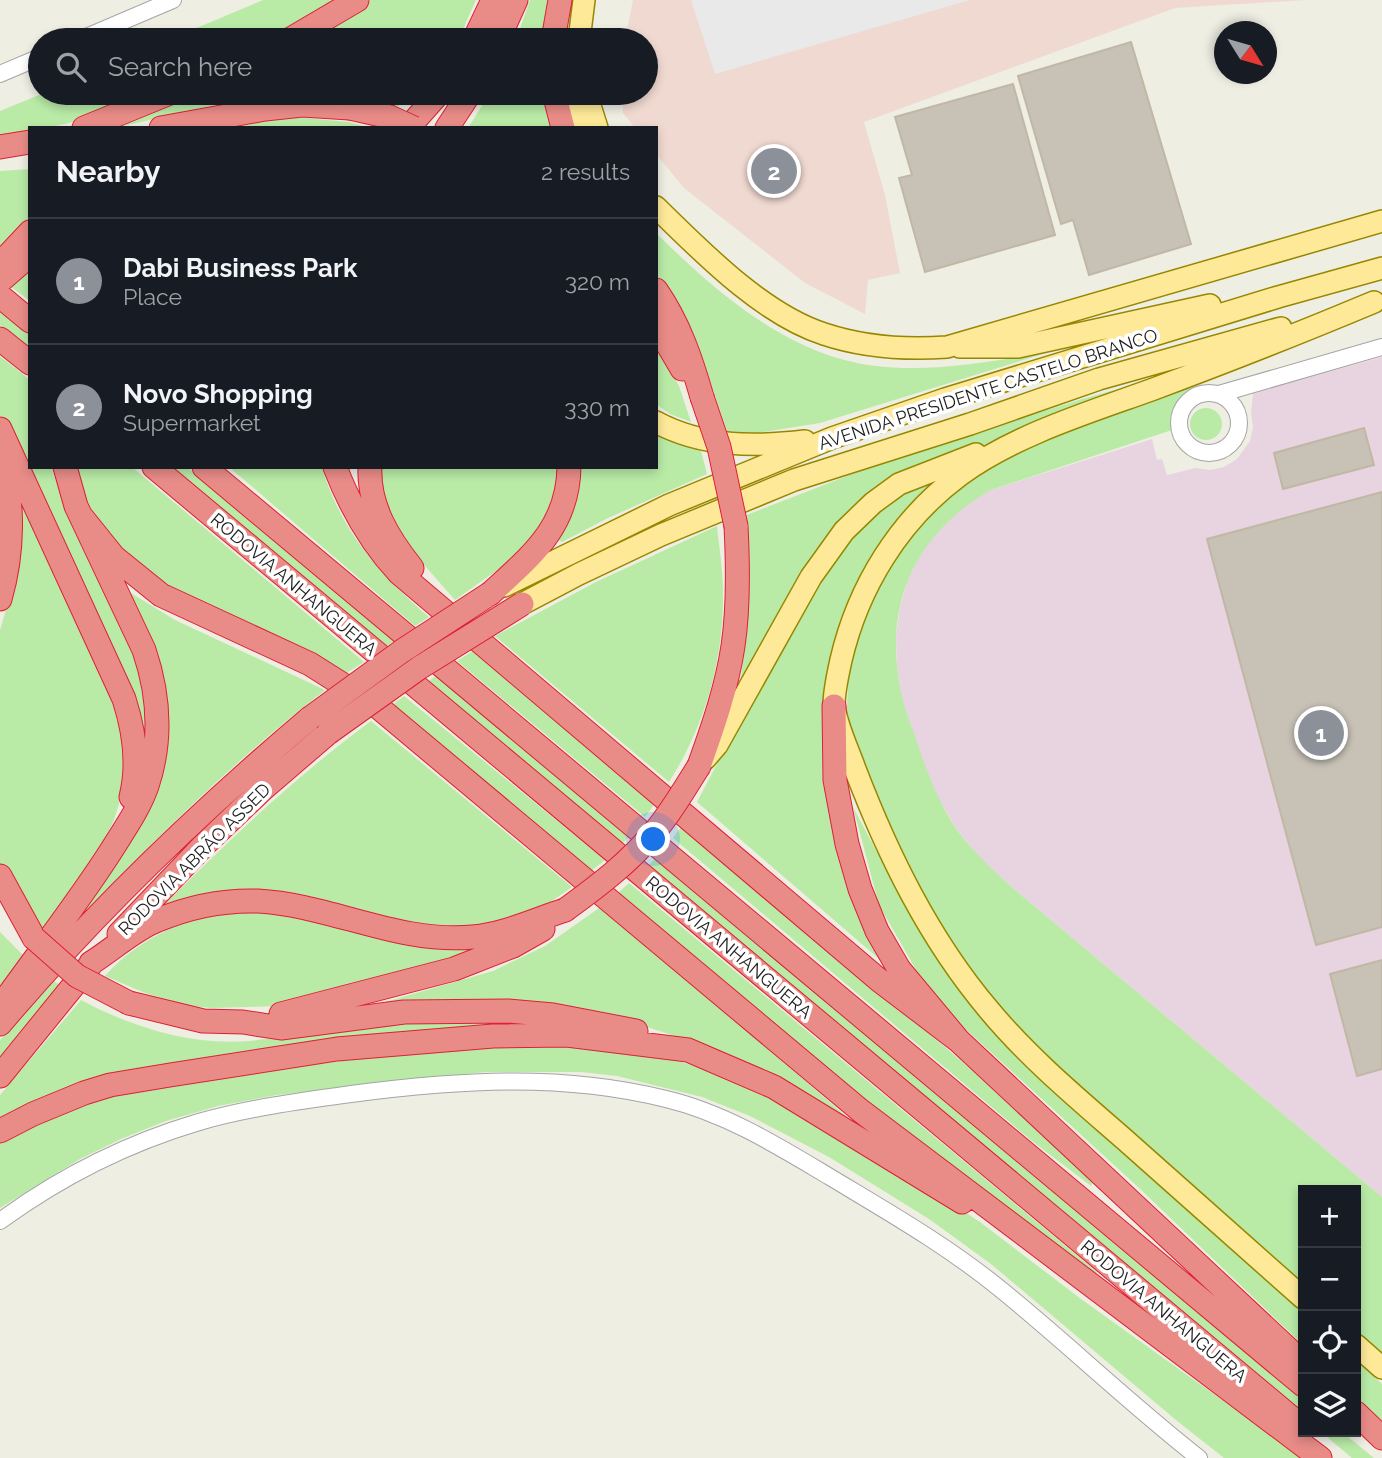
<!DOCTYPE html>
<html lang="en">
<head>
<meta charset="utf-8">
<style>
	:root { --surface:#171b24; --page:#242831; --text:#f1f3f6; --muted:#9ea1a6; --line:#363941; --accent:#8c9099 }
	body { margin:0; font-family:Raleway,sans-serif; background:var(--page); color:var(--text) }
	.controls { position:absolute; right:21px; bottom:21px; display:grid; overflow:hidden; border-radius:0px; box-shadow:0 4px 10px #0003 }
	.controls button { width:63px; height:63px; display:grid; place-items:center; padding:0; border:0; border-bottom:2px solid var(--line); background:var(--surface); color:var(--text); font:35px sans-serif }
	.compass { position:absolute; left:1214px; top:21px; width:63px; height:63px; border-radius:50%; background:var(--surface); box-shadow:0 4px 10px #0003; rotate:127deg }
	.you { position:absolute; left:654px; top:840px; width:24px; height:24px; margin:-18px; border:5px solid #fff; border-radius:50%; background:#1a73e8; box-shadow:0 0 0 10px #1a73e833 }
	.badge { display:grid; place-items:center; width:46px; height:46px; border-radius:50%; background:var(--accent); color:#fff; font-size:23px; font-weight:700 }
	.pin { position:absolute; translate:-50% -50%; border:4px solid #fff; box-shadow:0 2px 7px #0006 }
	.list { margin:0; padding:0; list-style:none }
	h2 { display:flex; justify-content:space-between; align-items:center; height:91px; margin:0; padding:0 28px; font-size:30px }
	h2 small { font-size:23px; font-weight:400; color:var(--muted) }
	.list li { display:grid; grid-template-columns:46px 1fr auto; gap:21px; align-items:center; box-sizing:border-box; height:126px; padding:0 28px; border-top:2px solid var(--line) }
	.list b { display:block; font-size:26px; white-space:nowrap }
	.list p { margin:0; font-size:23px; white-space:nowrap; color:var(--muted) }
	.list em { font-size:23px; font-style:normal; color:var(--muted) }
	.icon { flex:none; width:38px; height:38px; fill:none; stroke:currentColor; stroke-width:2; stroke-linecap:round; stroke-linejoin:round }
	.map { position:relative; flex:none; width:1382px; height:1458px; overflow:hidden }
	.search { position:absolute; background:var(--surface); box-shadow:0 4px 10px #0003; left:28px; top:28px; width:630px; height:77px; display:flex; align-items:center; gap:18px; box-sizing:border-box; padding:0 24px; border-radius:38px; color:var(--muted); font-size:26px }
	.panel { position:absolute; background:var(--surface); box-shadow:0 4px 10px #0003; left:28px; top:126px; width:630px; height:343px; border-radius:0px }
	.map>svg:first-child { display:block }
	.commercial { fill:#f0d9d1 }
	.industrial { fill:#e8d4e0 }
	.grass { fill:#b9eba7 }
	.parking { fill:#e9e9e9 }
	.building { fill:#c7c1b6; stroke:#c1b7a5; stroke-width:2 }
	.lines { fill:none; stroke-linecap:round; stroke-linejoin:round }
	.minor-casing { stroke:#a4a4a4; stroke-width:18 }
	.major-casing { stroke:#978700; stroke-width:24 }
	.highway-casing { stroke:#de1f35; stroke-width:25 }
	.minor { stroke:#fff; stroke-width:16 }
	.major { stroke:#fee998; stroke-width:21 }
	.highway { stroke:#e98c88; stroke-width:23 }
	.highway-bridge-casing { stroke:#de1f35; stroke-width:25; stroke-linecap:butt }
	.highway-bridge { stroke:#e98c88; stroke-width:23 }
	.labels { text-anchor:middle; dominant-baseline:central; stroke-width:7; stroke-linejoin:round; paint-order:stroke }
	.street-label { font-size:18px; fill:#1d1d1d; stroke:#fff }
</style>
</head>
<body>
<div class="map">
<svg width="1382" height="1458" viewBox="0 0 1382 1458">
	<rect width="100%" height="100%" fill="#efeee3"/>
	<path class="commercial" d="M633,0H1306L1175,8L864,122L885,195L900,273L868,280L865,314L805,283L684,188L656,154V128H635L623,113L622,93H646V40H625Z"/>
	<path class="industrial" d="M1382,357V1197L1008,884L981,859L957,830L938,798L923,764L901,695L897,666L896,637L900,607L908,579L919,557L933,536L950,518L969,502L991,490L1152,439L1157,460L1162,459L1167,475L1195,468L1210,470L1224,467L1237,459L1250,441L1253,427L1251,413L1253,393Z"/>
	<path class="grass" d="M263,0H343L268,40H168Z
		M371,0H476L464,27L456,40H305Z
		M530,0H551L544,40H516Z
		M44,93H143C104,110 73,128 30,128V134L0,139V111Z
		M185,93H266L115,128L104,126Z
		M335,93H411L397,107L369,98Z
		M490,93H544L552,128H468Z
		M296,117L349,122L370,128H235L272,119Z
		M30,169V222L0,251V171Z
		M656,233C717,293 789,356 876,366C932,373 991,361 1046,353L820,423L758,433L727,431L701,354L656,272Z
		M30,263V301L6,283Z
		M0,310L30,334V350L0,325Z
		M656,344L679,386L691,422L670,414L656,404Z
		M0,356L30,380V467H51L69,517L146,680V762L79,585L0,415Z
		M1197,367L913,471L795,592L741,678L747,626L749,597L744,516L878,464L1082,399Z
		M1190,385L1192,395L1177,410L1172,430L991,490C914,534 883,605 901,692C904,706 909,720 914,733C925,767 937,800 957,830C972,850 990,867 1008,884L1382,1197V1354L1356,1331V1190H1303V1285L1066,1077L992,998L925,902L894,845L846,726L849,666L872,588L943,495L1035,442Z
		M1190 424a16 16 0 1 1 32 0a16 16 0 1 1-32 0Z
		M656,435L701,451L707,474L608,518L562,542L555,538L575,467H656Z
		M76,467H132L364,662L345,674L179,594L125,556L98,521L88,503Z
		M167,467H187L395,640L384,648Z
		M229,467H322C340,530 380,575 429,617L415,626Z
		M378,467H561L554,512L519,555L455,600L411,550L387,513Z
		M945,474L906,516L824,714L892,970L697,802L753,695L824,573L854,533L892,501Z
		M18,494L112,681L126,749L121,797L114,820L101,847L47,933L31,914L0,866V630L13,586Z
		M717,526C719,547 723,569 723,591C724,659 706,724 669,782L495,636L596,582Z
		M126,590L175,620L325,690C237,758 158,836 81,916L77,911L159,766Z
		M473,651L656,802L645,817L457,661Z
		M437,675L631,834L620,846L426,683Z
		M404,696L605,860L591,871L392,705Z
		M371,721L572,887L545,906L519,918L451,931L301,902L161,908C228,841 295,777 371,721Z
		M853,807L914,922L948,971L1004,1041L1050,1090L1303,1312V1345L1138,1187L960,1024L939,1002L919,975L879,905Z
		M683,824L966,1065L1094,1180L1091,1186L1032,1141L673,838Z
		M656,857L1303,1399V1417L647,867Z
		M629,883L1097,1272L1093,1277L937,1161L618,893Z
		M602,906L846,1116L843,1118L705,1046L632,1022L371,1006L493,971L545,946Z
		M243,910L503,940L435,966L282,1006L212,1008L189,1006L145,993L105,976C139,937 191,915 243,910Z
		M0,932L26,958L0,996Z
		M53,980L62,987L0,1059V1040Z
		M81,1000C131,1027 192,1046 249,1041C269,1039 288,1034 307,1032C344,1028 382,1025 419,1022C462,1019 504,1021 547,1023L198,1062L0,1121V1095Z
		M523,1041L671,1059L708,1070L772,1098L938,1195L980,1222L1081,1299L1303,1458H1224L1176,1420L991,1264L929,1219L829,1157L750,1116L702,1097L617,1076L581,1072H486L277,1095L218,1106L166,1121L121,1139L80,1159L0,1208V1140L69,1107L162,1083L472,1045Z
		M1356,1360L1382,1384V1422L1356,1396Z
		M1321,1432H1342L1374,1458H1352Z"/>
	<path class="parking" d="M691,0H970L715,74Z"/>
	<path class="building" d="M1131,42L1191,244L1089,275L1073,220L1061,224L1018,76Z
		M1013,84L1055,235L925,272L899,178L912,175L895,117Z
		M1364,428L1374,465L1283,489L1274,453Z
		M1382,492V927L1316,945L1207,539Z
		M1382,960V1069L1357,1076L1330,974Z"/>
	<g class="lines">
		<defs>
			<path id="minor" d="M79,40L173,0
				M0,74L40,57
				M1179 423a30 30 0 1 1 60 0a30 30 0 1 1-60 0Z
				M1219,394L1382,347
				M0,1221C59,1178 128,1143 199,1122C248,1108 300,1101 351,1094C457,1080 562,1073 666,1099C725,1113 778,1146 830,1177C888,1212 946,1245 999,1288C1067,1343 1130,1404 1199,1458"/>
			<path id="major" d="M579,40L584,0
				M567,93L581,128
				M586,93L597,128
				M656,207C702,252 762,314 824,334C863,347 905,350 947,347L1382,221
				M960,347H1018L1210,305
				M656,422C702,447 755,447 805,441
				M504,586L669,505L832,438L945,399L1278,297L1382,268
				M522,604L579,574L661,535L794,480L970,424L1099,379L1281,328
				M705,759L717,745L811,577L844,531L873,503L899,484L976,454
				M1303,1298C1243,1245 1184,1192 1124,1139C1077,1098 1029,1058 989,1010C929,939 888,855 855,769C848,749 836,725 834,705C834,691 838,674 841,660C858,587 899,520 960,475C1015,435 1087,413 1151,390C1226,362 1300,333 1374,302
				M1356,1345L1382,1368"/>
			<path id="highway" d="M289,40L357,0
				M474,40L493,0
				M498,40L516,0
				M553,40L560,0
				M554,93L563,128
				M84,128L170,93
				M161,128L265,109L302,105L350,108
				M408,128L439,93
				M447,128L470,93
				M0,147L30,142
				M0,264L30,232
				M0,281L30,255
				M656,290C679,323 691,359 702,397
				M0,296L30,321
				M656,325L682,369
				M0,339L30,363
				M0,429L124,699C134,730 139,765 131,797
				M0,456C15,501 13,554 0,599
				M154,467L1293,1419
				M204,467L1303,1385
				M335,467C350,506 370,542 399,573L879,980L959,1041
				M370,467C368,506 389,539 412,568
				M81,516L114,557L161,595L310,664L378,707L861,1111L1320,1458
				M491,593C532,555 568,527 569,467
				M834,706L835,780L847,844L860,889L877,931L899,969L959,1041L1303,1363
				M699,766C713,727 727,687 733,646C739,607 738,565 736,526
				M0,876L34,938
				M119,934L203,846L264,788L328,733
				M91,963C112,950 136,928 158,920C189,907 225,900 258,901C331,905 398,944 473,937C505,934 534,920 565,910
				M129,1003L203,1021L243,1022L281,1028L404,1012L508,1011L553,1015L636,1031
				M0,1007C37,955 77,904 111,851C124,830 139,809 147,786C162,741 159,694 144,650L76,506L65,467
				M281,1014L454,969L513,946L543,929
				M0,1024C94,913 199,812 310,718
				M0,1076L91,964
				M0,1131L33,1114L84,1093L110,1085L170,1075L337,1049L493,1036L567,1035L688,1050L774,1087L962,1202
				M1356,1413L1382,1438"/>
		</defs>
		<use href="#minor" class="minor-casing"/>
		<use href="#major" class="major-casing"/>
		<use href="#highway" class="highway-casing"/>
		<use href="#minor" class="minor"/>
		<use href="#major" class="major"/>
		<use href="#highway" class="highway"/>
		<defs>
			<path id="highway-bridge" d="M350,108L390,117L414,128
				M702,397L719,447L736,526
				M310,718L402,651L491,593
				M328,733L419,668L522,604
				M565,910C598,886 630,862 656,830C672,811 685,788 699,766
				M34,938L77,976L129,1003"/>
		</defs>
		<use href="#highway-bridge" class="highway-bridge-casing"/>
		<use href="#highway-bridge" class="highway-bridge"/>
	</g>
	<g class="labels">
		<g class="street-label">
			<text transform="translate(988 389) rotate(-18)">AVENIDA PRESIDENTE CASTELO BRANCO</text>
			<text transform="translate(294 584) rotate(40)">RODOVIA ANHANGUERA</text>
			<text transform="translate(194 859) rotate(-45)">RODOVIA ABRÃO ASSED</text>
			<text transform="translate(729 947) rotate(40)">RODOVIA ANHANGUERA</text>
			<text transform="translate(1164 1311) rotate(40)">RODOVIA ANHANGUERA</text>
		</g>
	</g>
</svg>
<div class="controls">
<button>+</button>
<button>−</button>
<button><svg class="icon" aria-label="locate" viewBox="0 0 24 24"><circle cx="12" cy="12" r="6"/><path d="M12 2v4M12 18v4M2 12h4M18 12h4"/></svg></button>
<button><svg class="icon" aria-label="layers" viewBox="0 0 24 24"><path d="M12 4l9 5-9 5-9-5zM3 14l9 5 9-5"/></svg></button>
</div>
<svg class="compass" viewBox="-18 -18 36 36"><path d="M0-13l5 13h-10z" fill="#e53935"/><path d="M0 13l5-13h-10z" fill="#9ea1a6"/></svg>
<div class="you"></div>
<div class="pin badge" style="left:1321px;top:733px">1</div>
<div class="pin badge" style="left:774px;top:171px">2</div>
<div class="search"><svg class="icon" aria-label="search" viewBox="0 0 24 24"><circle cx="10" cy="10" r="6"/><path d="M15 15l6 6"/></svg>Search here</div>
<section class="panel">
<h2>Nearby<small>2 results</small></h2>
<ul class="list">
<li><span class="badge">1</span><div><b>Dabi Business Park</b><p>Place</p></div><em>320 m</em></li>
<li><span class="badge">2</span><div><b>Novo Shopping</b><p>Supermarket</p></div><em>330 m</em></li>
</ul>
</section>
</div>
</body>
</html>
